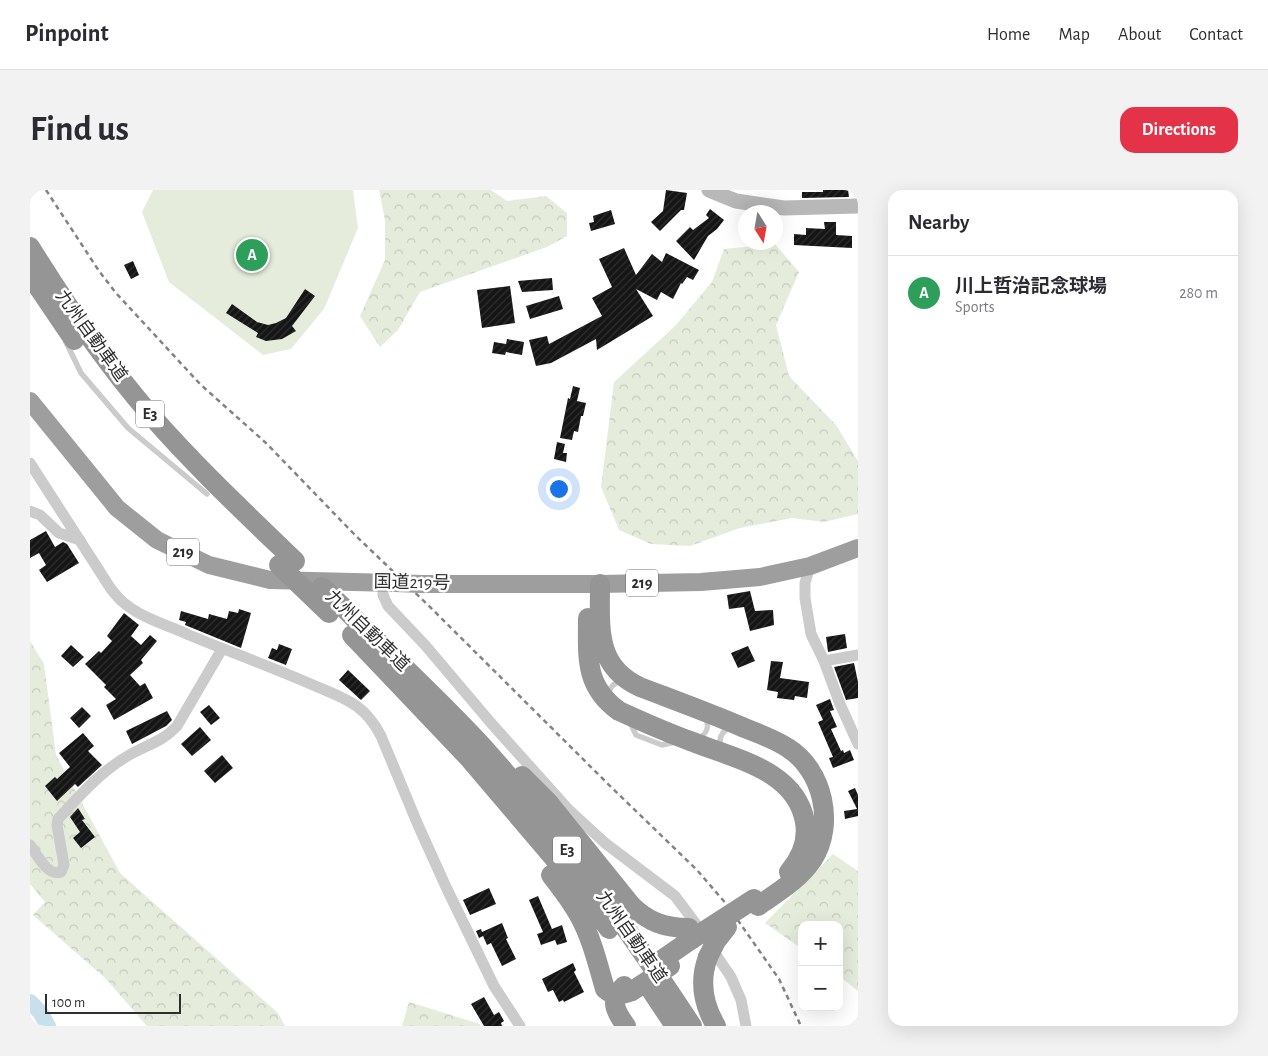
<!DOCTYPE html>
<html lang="en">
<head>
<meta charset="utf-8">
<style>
	:root { --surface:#fff; --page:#f2f2f3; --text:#2b2b33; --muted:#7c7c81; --line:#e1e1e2; --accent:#e43249 }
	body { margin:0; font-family:"Alegreya Sans","Noto Sans JP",sans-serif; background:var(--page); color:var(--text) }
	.controls { position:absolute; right:15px; bottom:15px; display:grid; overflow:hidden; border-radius:10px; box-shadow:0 5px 20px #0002 }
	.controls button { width:45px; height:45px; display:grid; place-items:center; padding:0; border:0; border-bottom:1px solid var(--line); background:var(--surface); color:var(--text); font:25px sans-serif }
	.compass { position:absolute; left:708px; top:15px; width:45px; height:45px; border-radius:50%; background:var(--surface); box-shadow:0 5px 20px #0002; rotate:169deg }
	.scale { position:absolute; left:15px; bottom:12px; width:136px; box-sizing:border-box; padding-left:5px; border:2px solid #2e2e2e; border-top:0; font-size:14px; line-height:18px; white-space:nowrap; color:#2e2e2e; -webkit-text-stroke:4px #fff; paint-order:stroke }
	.you { position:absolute; left:528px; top:298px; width:18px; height:18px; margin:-12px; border:4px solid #fff; border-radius:50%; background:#1a73e8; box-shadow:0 0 0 8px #1a73e833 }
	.badge { display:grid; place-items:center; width:32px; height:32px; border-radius:50%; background:var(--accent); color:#fff; font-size:16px; font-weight:700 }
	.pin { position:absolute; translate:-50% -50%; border:2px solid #fff; box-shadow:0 1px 5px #0006 }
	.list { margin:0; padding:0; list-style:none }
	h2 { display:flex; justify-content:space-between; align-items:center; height:65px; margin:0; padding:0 20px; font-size:21px }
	h2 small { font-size:16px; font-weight:400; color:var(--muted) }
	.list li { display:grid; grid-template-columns:32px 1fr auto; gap:15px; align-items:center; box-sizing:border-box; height:75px; padding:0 20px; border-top:1px solid var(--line) }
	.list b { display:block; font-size:19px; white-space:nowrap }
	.list p { margin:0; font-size:16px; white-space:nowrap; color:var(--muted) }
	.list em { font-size:16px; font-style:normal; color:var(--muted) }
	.map { position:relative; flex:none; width:828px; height:836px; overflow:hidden; border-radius:15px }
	header { display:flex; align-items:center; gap:30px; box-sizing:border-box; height:70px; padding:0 25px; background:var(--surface); border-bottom:1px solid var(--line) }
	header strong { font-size:24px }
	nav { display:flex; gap:28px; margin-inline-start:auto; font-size:18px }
	.intro { display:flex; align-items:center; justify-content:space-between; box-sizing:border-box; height:120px; padding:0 30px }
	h1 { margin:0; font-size:35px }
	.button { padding:12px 22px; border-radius:15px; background:var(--accent); color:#fff; font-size:18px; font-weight:700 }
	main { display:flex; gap:30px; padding:0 30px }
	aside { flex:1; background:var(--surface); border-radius:15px; box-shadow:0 5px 20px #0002 }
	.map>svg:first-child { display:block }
	.forest { fill:url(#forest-crowns) }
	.garden { fill:#e5ecdc }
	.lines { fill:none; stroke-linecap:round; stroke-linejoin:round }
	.river { stroke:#c8e0eb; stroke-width:16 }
	.building { fill:url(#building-hatch) }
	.service { stroke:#cbcbcb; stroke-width:5.5 }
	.minor { stroke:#cbcbcb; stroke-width:11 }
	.secondary { stroke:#b8b8b8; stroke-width:15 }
	.trunk { stroke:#9e9e9e; stroke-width:18 }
	.motorway { stroke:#959595; stroke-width:20 }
	.rail { stroke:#838383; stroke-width:2.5; stroke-dasharray:5 4; stroke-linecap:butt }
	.trunk-bridge { stroke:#9e9e9e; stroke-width:18 }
	.motorway-bridge { stroke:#959595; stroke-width:20 }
	.labels { text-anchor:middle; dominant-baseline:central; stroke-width:5; stroke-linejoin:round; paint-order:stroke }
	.shield { fill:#fff; stroke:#6d6d6d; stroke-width:1 }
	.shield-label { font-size:16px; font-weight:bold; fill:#2e2e2e }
	.street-label { font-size:18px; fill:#2e2e2e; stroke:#fff }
</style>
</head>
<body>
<header>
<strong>Pinpoint</strong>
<nav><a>Home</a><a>Map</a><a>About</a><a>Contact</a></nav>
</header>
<div class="intro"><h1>Find us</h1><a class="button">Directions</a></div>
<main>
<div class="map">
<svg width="828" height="836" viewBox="0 0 828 836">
	<defs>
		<pattern id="forest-crowns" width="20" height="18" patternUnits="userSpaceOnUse" patternTransform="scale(1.25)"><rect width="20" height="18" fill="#e5ecdc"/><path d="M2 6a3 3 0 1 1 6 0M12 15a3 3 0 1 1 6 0" fill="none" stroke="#c5cbbd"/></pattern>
		<pattern id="building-hatch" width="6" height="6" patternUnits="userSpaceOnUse" patternTransform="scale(1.25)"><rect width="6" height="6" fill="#151515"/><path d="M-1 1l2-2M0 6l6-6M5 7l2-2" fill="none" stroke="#2f2f2f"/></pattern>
	</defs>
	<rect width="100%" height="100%" fill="#fff"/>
	<path class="forest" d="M349,0H461L477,11L516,6L537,23V46L517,57L390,102L368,140L350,157L330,126L355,70V30Z
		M745,54L769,82L746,135L759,186L806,235L828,271V324L794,332L762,328L710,338L660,356L621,354L589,340L571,297L584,192L645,136L682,92L694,59Z
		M0,451L14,474L26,565L90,683L248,823L255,836H117L75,788L3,725L15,712L0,694Z
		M803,664L828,681V801L809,786V735H772V759L735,733Z
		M379,812L450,834V836H372Z"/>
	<path class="garden" d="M123,0H323L328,38L294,119L261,159L233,165L139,92L112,22Z"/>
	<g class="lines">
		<path class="river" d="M0,812L10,822L18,836"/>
	</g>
	<path class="building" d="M636,0L657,3L654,20H651L630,41L621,32L633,21Z
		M793,0H818L819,7L772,8V2H793Z
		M680,19L694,30L687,39L678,46L664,70L646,51L660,37L663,40L679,28L676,25Z
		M581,20L585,34L561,41L559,33L564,32L563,26Z
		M794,32H806V45L822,46V58L764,55V44L776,45V38L795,39Z
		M594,58L606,85L622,64L632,72L636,63L669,80L663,90L657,87L652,94L651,93L643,109L631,102L627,110L606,99L623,126L567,160L566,149L521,173L506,176L499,150L517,146L519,154L572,126L562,108L582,97L569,69Z
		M103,71L109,85L101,89L94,75Z
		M522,88L523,100L492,102L488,91Z
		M480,96L485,133L452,138L447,100Z
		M275,99L285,106L262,136L266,141L252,149L236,151L226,147L228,143L196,123L202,114L227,132L238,135L246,133L256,128Z
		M529,106L533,119L500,129L496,116Z
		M477,149L494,152L492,165L476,162L475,165L462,163L464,152L476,154Z
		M543,196L550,198L547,211L556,213L553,226H551L548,242L544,241L542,250L530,248L538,208L540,209Z
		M527,252L535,254L533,263H537L536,272L524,269Z
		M16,341L25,357L33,352L37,354L49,373L17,392L9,380L16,375L9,363L0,368V350Z
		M720,401L725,421L743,420L744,435L720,441L714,417L699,419L697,405Z
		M209,419L221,423L211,458L155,435L156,432L149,430L151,421L178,429L179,424L197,429L199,421L208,423Z
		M94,423L109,435L101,446L111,455L120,445L127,451L111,470L113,473L100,485L110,496L115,493L123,508L84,530L76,515L86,509L74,497L76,495L55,474L69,461L71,463L82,451L77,446Z
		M815,444L817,458L798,462L796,447Z
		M249,454L262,459L256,475L238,468L242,458L247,460Z
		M41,455L54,467L43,477L31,466Z
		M718,456L725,471L708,478L701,463Z
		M741,471L753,472L750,488L779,492L777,508L765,506L764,510L747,508L748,502L737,500Z
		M824,473L828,492V508L816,510L804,477Z
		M318,480L340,501L331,510L309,490Z
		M800,509L804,520L800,521L807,537L801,539L811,561L813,560L814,563L820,560L824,570L803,578L799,568L803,567L788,532L793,530L786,515Z
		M179,515L190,528L181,535L170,522Z
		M52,517L61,526L49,538L40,528Z
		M137,521L142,530L136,536L102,554L96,541Z
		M170,537L181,550L162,566L151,554Z
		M53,543L64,556L58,561L72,575L48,597L45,594L27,611L15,596L25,587L27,589L40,577L29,563Z
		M192,565L203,578L185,593L174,581Z
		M825,598L828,605V626L815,629L814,621L827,619L818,601Z
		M48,618L55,629L52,630L65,647L51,658L43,648L50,642L40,627Z
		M459,698L466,714L440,725L433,710Z
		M508,706L522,739L532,735L537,752L527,755L525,750L511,755L507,744L513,742L499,710Z
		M472,733L478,748L476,749L486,769L472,776L461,753L457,755L453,746L449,748L446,741L451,739L452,742Z
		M543,773L546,780L544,782L554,802L534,812L533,810L529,812L523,800L518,802L512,789Z
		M454,807L464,825L469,822L474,831L471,833L472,836H454L441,814Z"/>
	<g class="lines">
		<path class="service" d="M36,152L51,183L98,238L177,304
			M578,506C579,498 584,491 593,492
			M600,532L606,545L632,555L645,552
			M668,548C678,544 679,537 676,527
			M691,557C688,547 692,541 701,537"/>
		<path class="minor" d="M0,273L81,399C85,404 89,409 94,413C113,429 138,435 159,445C200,462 242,477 283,495C315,509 334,513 351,546L388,635L416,697L464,796L490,836
			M0,321L10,325L29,343L50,350
			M780,376L775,393V408L781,444L794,471L810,514L828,554
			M353,393V405L358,416L395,455L461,533L538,619L575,653L645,706L672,742
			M794,471L828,465
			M0,655C7,665 18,687 31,682L34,675L27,635L28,629C50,605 72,580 101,564C119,554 132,552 147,536L192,459
			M680,756L701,787L711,810L716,836"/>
		<path class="secondary" d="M679,0L706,11L754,18L828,16"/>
		<path class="trunk" d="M0,211L87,318L127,350L179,375L240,390L365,393
			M391,394H570L671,392L730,387L780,376L828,358"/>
		<path class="motorway" d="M0,57C36,115 74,171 119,223C164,275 215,323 265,371
			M0,85L44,150
			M570,394C570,438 565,476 610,497C644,510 677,522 710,536C726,543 743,548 758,558C793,580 805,634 783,669C769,690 748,702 728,716
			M314,418C360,465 409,509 453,557C531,644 598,739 662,836
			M558,428C558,466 554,496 589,521C613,532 638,543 663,552C705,569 766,580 775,632C778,650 771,668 759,682
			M322,445L438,567L552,701L579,739
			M492,586L518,612L601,715C618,732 635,738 659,738
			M521,685C532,699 542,712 550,727C562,749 568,775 575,799C584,807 591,805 602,801
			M678,767C669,791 673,814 686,836
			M633,769L662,749
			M617,794L645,836
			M594,796C579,810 585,821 596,836"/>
		<path class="rail" d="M16,0L69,81L86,103L170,194L236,253L324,344L398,415L577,593L667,680L698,716L749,789L771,836"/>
		<path class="trunk-bridge" d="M365,393L391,394"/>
		<path class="motorway-bridge" d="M249,375L299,423
			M292,397L314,418
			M662,749L724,709
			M678,767L686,751L697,737
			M602,801L640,776"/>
	</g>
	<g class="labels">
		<g class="shield">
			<rect x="106" y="210.5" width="28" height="27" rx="4"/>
			<rect x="137" y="348.5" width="32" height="27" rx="4"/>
			<rect x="596" y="379.5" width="32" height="27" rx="4"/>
			<rect x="523" y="646.5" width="28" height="27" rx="4"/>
		</g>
		<g class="shield-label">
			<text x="120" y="224">E3</text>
			<text x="153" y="362">219</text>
			<text x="612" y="393">219</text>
			<text x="537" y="660">E3</text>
		</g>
		<g class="street-label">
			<text transform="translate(61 146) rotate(54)">九州自動車道</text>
			<text transform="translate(382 393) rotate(1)">国道219号</text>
			<text transform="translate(337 441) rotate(44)">九州自動車道</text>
			<text transform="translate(601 747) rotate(55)">九州自動車道</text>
		</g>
	</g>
</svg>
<div class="controls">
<button>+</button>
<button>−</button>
</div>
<svg class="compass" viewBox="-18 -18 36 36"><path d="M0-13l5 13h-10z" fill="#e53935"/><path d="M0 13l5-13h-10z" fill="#7c7c81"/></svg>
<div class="scale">100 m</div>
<div class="you"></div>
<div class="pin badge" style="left:222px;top:65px;background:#2e9e5b">A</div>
</div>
<aside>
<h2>Nearby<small></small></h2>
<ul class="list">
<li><span class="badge" style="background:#2e9e5b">A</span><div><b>川上哲治記念球場</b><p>Sports</p></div><em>280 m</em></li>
</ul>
</aside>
</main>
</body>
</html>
